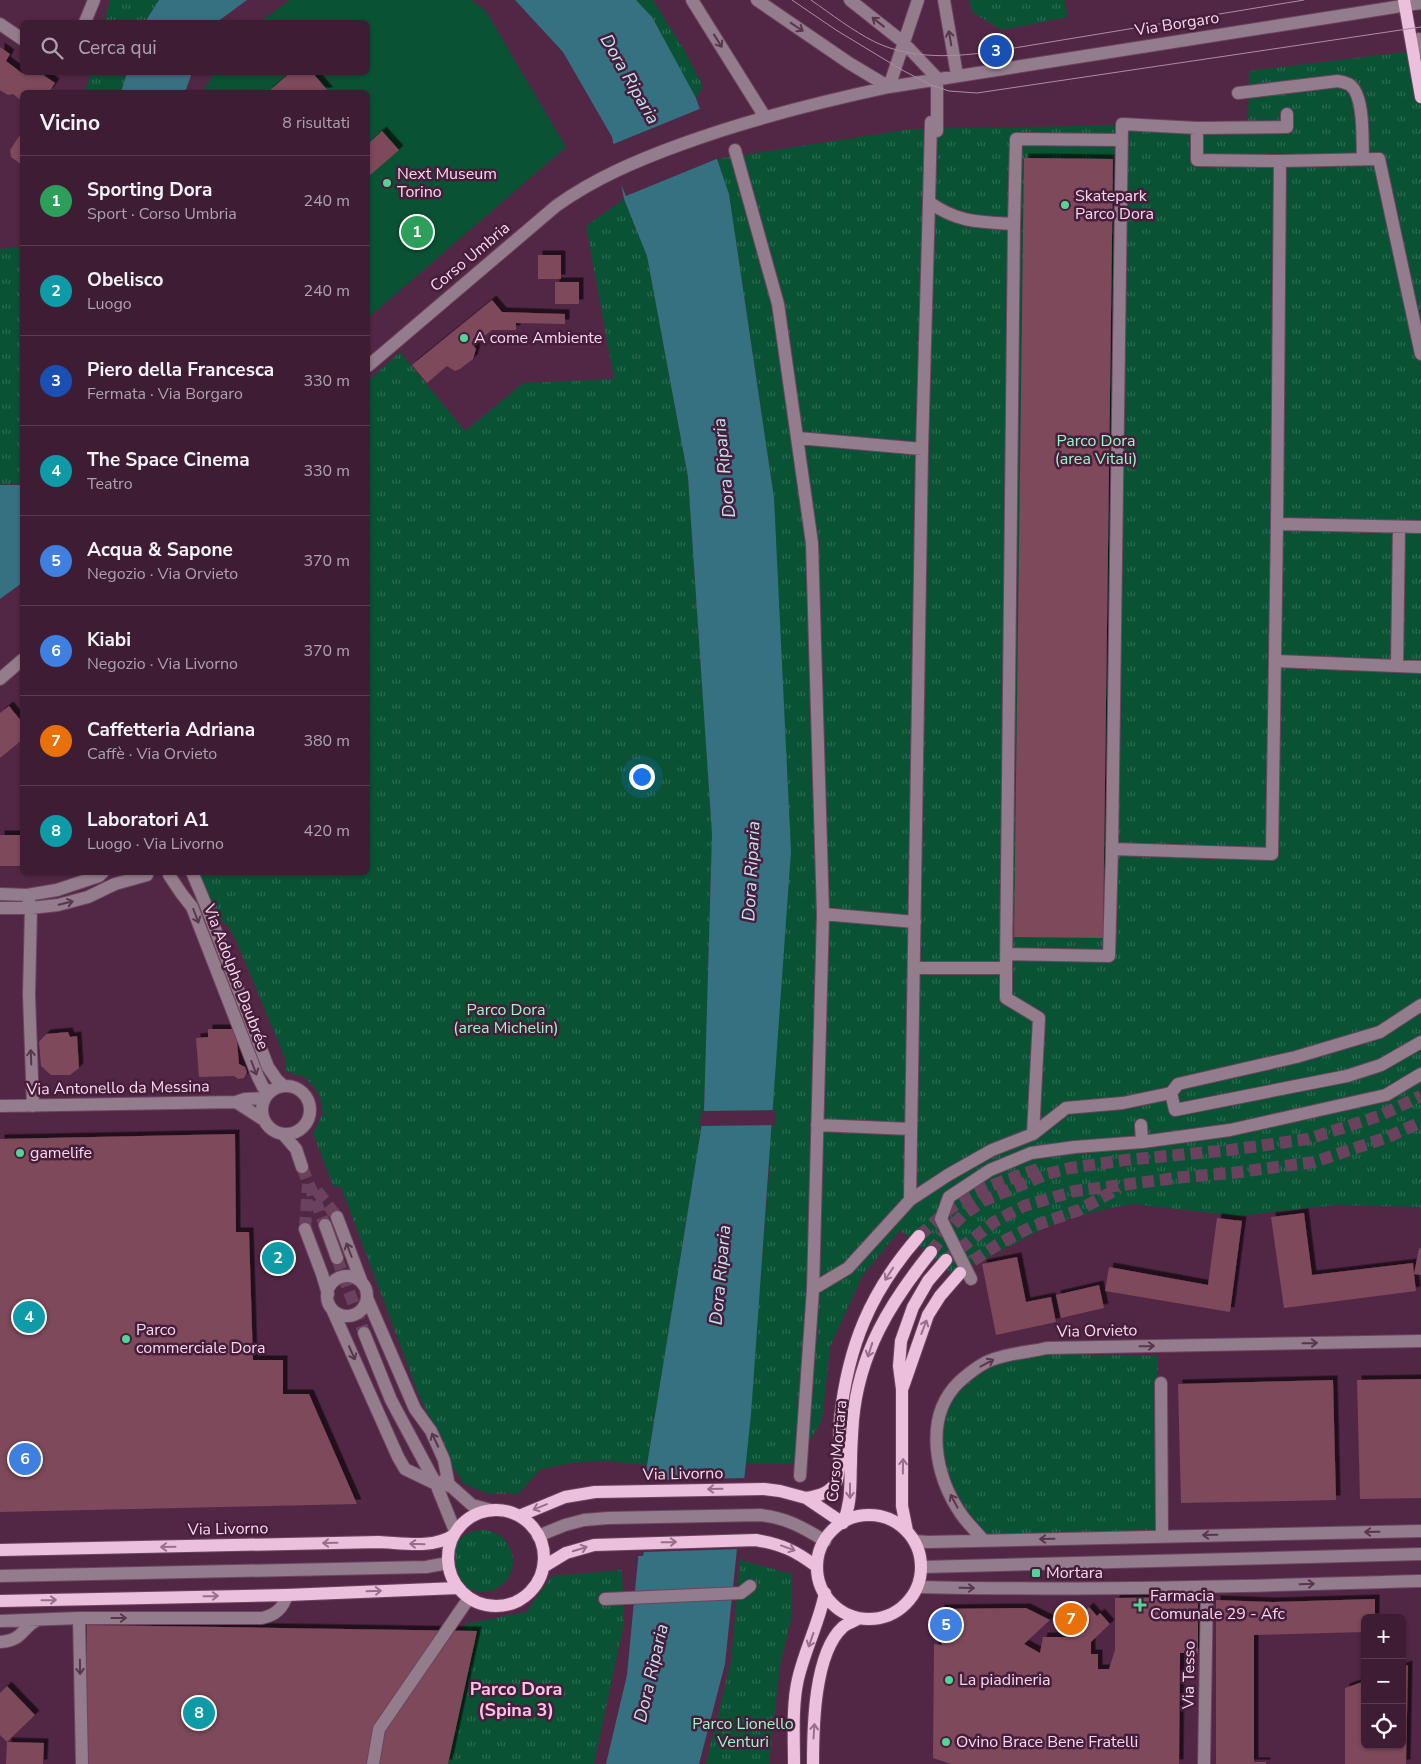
<!DOCTYPE html>
<html lang="it">
<head>
<meta charset="utf-8">
<style>
	:root { --surface:#3e1d34; --page:#45263c; --text:#f1f3f6; --muted:#ada2ac; --line:#573b4f; --accent:#1a73e8 }
	body { margin:0; font-family:"Nunito Sans",sans-serif; background:var(--page); color:var(--text) }
	.controls { position:absolute; right:15px; bottom:15px; display:grid; overflow:hidden; border-radius:8px; box-shadow:0 1px 4px #0004 }
	.controls button { width:45px; height:45px; display:grid; place-items:center; padding:0; border:0; border-bottom:1px solid var(--line); background:var(--surface); color:var(--text); font:25px sans-serif }
	.you { position:absolute; left:641px; top:776px; width:18px; height:18px; margin:-12px; border:4px solid #fff; border-radius:50%; background:#1a73e8; box-shadow:0 0 0 8px #1a73e833 }
	.badge { display:grid; place-items:center; width:32px; height:32px; border-radius:50%; background:var(--accent); color:#fff; font-size:16px; font-weight:700 }
	.pin { position:absolute; translate:-50% -50%; border:2px solid #fff; box-shadow:0 1px 5px #0006 }
	.list { margin:0; padding:0; list-style:none }
	h2 { display:flex; justify-content:space-between; align-items:center; height:65px; margin:0; padding:0 20px; font-size:21px }
	h2 small { font-size:16px; font-weight:400; color:var(--muted) }
	.list li { display:grid; grid-template-columns:32px 1fr auto; gap:15px; align-items:center; box-sizing:border-box; height:90px; padding:0 20px; border-top:1px solid var(--line) }
	.list b { display:block; font-size:19px; white-space:nowrap }
	.list p { margin:0; font-size:16px; white-space:nowrap; color:var(--muted) }
	.list em { font-size:16px; font-style:normal; color:var(--muted) }
	.icon { flex:none; width:28px; height:28px; fill:none; stroke:currentColor; stroke-width:2; stroke-linecap:round; stroke-linejoin:round }
	.map { position:relative; flex:none; width:1421px; height:1764px; overflow:hidden }
	.search { position:absolute; background:var(--surface); box-shadow:0 1px 4px #0004; left:20px; top:20px; width:350px; height:55px; display:flex; align-items:center; gap:12px; box-sizing:border-box; padding:0 18px; border-radius:8px; color:var(--muted); font-size:19px }
	.panel { position:absolute; background:var(--surface); box-shadow:0 1px 4px #0004; left:20px; top:90px; width:350px; height:785px; border-radius:8px }
	.map>svg:first-child { display:block }
	.grass { fill:url(#grass-tufts) }
	.garden { fill:#095334 }
	.water { fill:#367182 }
	.pier { fill:#522745 }
	.building { fill:#7e485a; filter:url(#shadow) }
	.lines { fill:none; stroke-linecap:round; stroke-linejoin:round }
	.minor-tunnel { stroke:#6b425e; stroke-width:12; stroke-dasharray:12 6; stroke-linecap:butt }
	.major-tunnel { stroke:#6b425e; stroke-width:12; stroke-dasharray:12 6; stroke-linecap:butt }
	.minor-casing { stroke:#6c4460; stroke-width:14 }
	.major-casing { stroke:#6c4460; stroke-width:14 }
	.minor { stroke:#937c8b; stroke-width:12 }
	.major { stroke:#ecbfdc; stroke-width:12 }
	.tram { stroke:#ae8ca3; stroke-width:1 }
	.oneway { stroke:#59354f }
	.oneway2 { stroke:#996e8c }
	.poi-dot { fill:#53d396; stroke:#461d3b; stroke-width:2 }
	.labels { text-anchor:middle; dominant-baseline:central; stroke-width:5; stroke-linejoin:round; paint-order:stroke }
	.street-label { font-size:16px; fill:#f6daec; stroke:#461d3b }
	.poi-label { font-size:16px; fill:#f6daec; stroke:#461d3b; text-anchor:start }
	.park-label { font-size:16px; fill:#97f8c4; stroke:#461d3b }
	.water-label { font-size:18px; font-style:italic; fill:#c1e4ef; stroke:#461d3b }
	.neighbourhood-label { font-size:18px; font-weight:bold; fill:#f9c3e6; stroke:#461d3b }
</style>
</head>
<body>
<div class="map">
<svg width="1421" height="1764" viewBox="0 0 1421 1764">
	<defs>
		<pattern id="grass-tufts" width="24" height="20" patternUnits="userSpaceOnUse" patternTransform="scale(1.25)"><rect width="24" height="20" fill="#095334"/><path d="M3 7l-1-3M5 7V3M7 7l1-3M15 17l-1-3M17 17v-4M19 17l1-3" fill="none" stroke="#2d6b52"/></pattern>
		<filter id="shadow"><feDropShadow dx="4.5" dy="-4.5" stdDeviation="0" flood-color="#0009"/></filter>
	</defs>
	<rect width="100%" height="100%" fill="#522745"/>
	<path class="grass" d="M110,0H159L145,22H104Z
		M636,0H653L684,50L703,86L696,98L652,17Z
		M969,0H1064L1068,17L1002,30L972,12Z
		M1421,50V1207L1335,1205L1238,1216L1133,1204L1106,1209L1059,1221L953,1275L900,1230L862,1276L830,1347L822,1420L796,1464H745L769,1174L774,498L729,194L717,159L912,129L1248,123L1249,71Z
		M91,73H127L121,92H85Z
		M624,199L647,256L688,477L712,834L704,1111L647,1465L607,1461L579,1462L541,1469L518,1494H489L464,1484L452,1466L420,1398L341,1187L333,1186L313,1133L323,1113L319,1094L306,1078L285,1071V1058L235,938L228,926L218,918L209,902L199,873L368,872V381L400,352L465,431L523,383L614,379L586,226Z
		M22,247V483L0,485V249Z
		M1044,1354L1158,1356V1530L985,1535L973,1522L955,1496L943,1455L942,1426L947,1404L972,1379L995,1365Z
		M451 1561a31 31 0 1 1 62 0a31 31 0 1 1-62 0Z
		M740,1560L792,1574L791,1619L780,1665L769,1764H706L731,1661Z
		M622,1570L624,1623L594,1764H447L405,1729L465,1624L526,1612L552,1576Z"/>
	<path class="garden" d="M290,0H471L485,10L566,147L368,318V92H202L215,73L368,72V22H260Z"/>
	<path class="water" d="M159,0H247L217,22H145Z
		M515,0H636L652,17L696,98L729,194L774,498L791,851L751,1414L725,1664L699,1764H606L627,1675L647,1465L704,1111L712,834L688,477L647,256L624,199L612,137L563,52Z
		M127,73V72L192,73L185,92H121Z
		M0,485H22V583L0,599Z"/>
	<path class="pier" d="M702,108L719,158L626,196L616,173L611,145Z
		M776,1110L775,1125L699,1126L702,1111Z
		M644,1477H657L658,1480L746,1478L739,1549L644,1552L643,1556H636Z"/>
	<path class="building" d="M0,47L10,54L6,61L22,73L39,72L55,83L49,92H22V101L13,94L8,95L0,90Z
		M291,72H312L329,92H268Z
		M382,131L399,150L368,177V144Z
		M22,132V165L11,157L10,150Z
		M1024,158L1113,159L1103,938L1014,937Z
		M538,255H561V279H538Z
		M555,282H579V304H555Z
		M492,300L502,312L565,314V324L516,323V330H492L473,345L476,349L473,359L460,369L455,371L447,366L427,383L412,365Z
		M9,706L22,722V740L0,758V713Z
		M0,835H21V866H0Z
		M208,1029H236L239,1064L245,1067L247,1072L244,1078L238,1079L234,1076L199,1077L196,1038L208,1037Z
		M68,1032L70,1037L77,1036L79,1068L70,1075H51L41,1066L39,1042L46,1034Z
		M235,1134L236,1232H249L253,1360H283V1394H309L357,1504L0,1512V1139Z
		M1304,1213L1312,1275L1413,1263L1414,1274L1419,1248L1421,1249V1275L1414,1274L1416,1291L1284,1308L1271,1217Z
		M1217,1218L1242,1221L1230,1312L1105,1291L1109,1267L1208,1285Z
		M1017,1257L1026,1302L1051,1297L1056,1322L996,1335L982,1264Z
		M1099,1285L1104,1308L1061,1318L1056,1295Z
		M1421,1379V1498L1360,1499L1357,1380Z
		M1333,1380L1336,1500L1181,1503L1178,1384Z
		M1198,1597V1653H1180L1179,1764H951L933,1758L934,1644L942,1645L940,1609L1026,1608L1050,1620L1024,1644L1040,1653L1043,1637H1074V1628L1068,1621L1077,1612L1080,1616L1089,1607L1097,1616L1100,1613L1110,1624L1091,1642V1654H1098V1669H1109L1115,1650V1598Z
		M1375,1599V1618H1365V1632L1254,1635V1762H1266V1764H1216V1600L1273,1602Z
		M87,1625L477,1631L448,1764H86Z
		M1408,1665L1406,1764H1345V1688L1365,1681V1745H1402V1667Z
		M7,1686L35,1715L7,1742L44,1743L43,1764H6L7,1742L0,1735V1693Z"/>
	<g class="lines">
		<path class="minor-tunnel" d="M302,1167L325,1225
			M317,1191L337,1217
			M305,1229L308,1184
			M337,1258L364,1333"/>
		<path class="major-tunnel" d="M919,1236C932,1225 944,1212 958,1203C982,1187 1012,1178 1038,1169
			M931,1252L947,1231L963,1215L983,1201L1047,1174L1070,1168L1125,1160L1230,1150L1308,1139L1379,1116L1421,1096
			M946,1260L994,1222L1024,1206L1075,1191L1184,1177L1232,1173L1314,1162L1388,1137L1421,1122
			M960,1273L971,1262L1000,1243L1031,1227L1079,1210L1119,1188"/>
		<defs>
			<path id="minor" d="M692,0L765,117
				M757,0L849,63L889,87
				M850,0L903,42L937,78
				M944,0L957,75
				M85,22L94,0
				M0,24L22,39
				M1419,39L1421,51
				M889,87L918,0
				M1238,93L1338,81C1342,82 1347,83 1350,85C1365,96 1362,141 1363,159
				M1197,128L1287,127V114
				M937,131V78
				M735,150L778,304L812,543L823,914L813,1289L800,1476
				M929,202L922,449L910,1200L948,1175L992,1150L1033,1134L1066,1108L1123,1103L1171,1093L1175,1110L1347,1076L1381,1065L1421,1042
				M1014,224L1016,139L1121,140
				M1421,354L1379,159L1280,161L1277,524L1421,527
				M368,366L556,206C595,178 638,160 682,144C750,119 819,102 889,87L1421,3
				M798,438L922,449
				M1276,661L1421,667
				M1397,666L1399,527
				M0,679L22,660
				M1112,849L1122,124L1197,128V160L1280,161
				M192,872L205,903L268,1067L277,1080L284,1086
				M169,875L181,893L192,907L258,1077L263,1087L269,1092
				M0,894L27,895L57,890L99,876L103,872
				M27,895L31,908L29,995L33,1106
				M0,908H31L58,905L88,897L115,884L147,875
				M823,914L915,922
				M1006,954L1109,956L1112,849L1272,854L1277,524
				M915,968H1006L1014,224C980,222 958,223 929,202L931,122
				M1006,968V998L1039,1018L1033,1134
				M262 1110a24 24 0 1 1 48 0a24 24 0 1 1-48 0Z
				M1171,1093L1178,1084L1296,1057L1380,1032L1421,1005
				M236,1102L264,1120
				M0,1106L236,1102L245,1099L264,1098
				M817,1125L911,1129
				M283,1134L296,1149L302,1167
				M1142,1142L1230,1130L1386,1095L1421,1074
				M337,1217L362,1283
				M325,1225L337,1258
				M305,1229L322,1274L328,1294
				M327 1296a20 20 0 1 1 40 0a20 20 0 1 1-40 0Z
				M971,1279L941,1219L949,1197L990,1170L1031,1153L1075,1147L1142,1142L1141,1125
				M813,1289L848,1268L910,1200
				M367,1298L415,1409L431,1431L444,1460L449,1486
				M332,1309L398,1457L405,1469L436,1484
				M364,1333L391,1400L436,1484L455,1531
				M1161,1383L1162,1536
				M444,1480L472,1505L491,1510
				M538,1536L565,1525L584,1520L608,1518L760,1515C785,1517 804,1528 825,1541
				M983,1540C976,1531 967,1523 961,1514C935,1476 923,1417 959,1382C969,1373 981,1363 994,1359C1011,1353 1030,1352 1047,1348L1421,1341
				M914,1541L928,1542L1421,1531
				M923,1567L1421,1554
				M0,1576L426,1567L448,1563
				M918,1587C1086,1591 1253,1586 1421,1581
				M605,1599L741,1593L750,1586
				M79,1618L82,1764
				M0,1621L79,1618H262C276,1615 283,1608 287,1595
				M0,1642C24,1640 20,1629 37,1620
				M373,1764L379,1729L469,1598
				M1204,1764L1207,1587"/>
			<path id="major" d="M1404,0L1421,97
				M903,1387L928,1315L940,1296L960,1273
				M806,1498C818,1496 832,1493 837,1480C842,1461 838,1438 840,1419C848,1346 870,1292 919,1236
				M448 1558a48 48 0 1 1 96 0a48 48 0 1 1-96 0Z
				M817 1567a52 52 0 1 1 104 0a52 52 0 1 1-104 0Z
				M519,1516L565,1497L595,1492L764,1489L780,1491L806,1498L843,1523C852,1502 850,1484 851,1462C851,1448 852,1434 853,1420C859,1353 890,1303 931,1252
				M907,1531L902,1506V1389L899,1366L901,1341L913,1307L928,1281L946,1260
				M0,1550L379,1542C404,1543 432,1549 454,1535
				M543,1567L566,1553L594,1545L756,1540C783,1545 794,1550 816,1566
				M0,1601L287,1595L458,1588
				M794,1764C794,1737 792,1705 798,1679C805,1649 819,1623 825,1593
				M813,1764C813,1727 814,1653 843,1627C846,1624 852,1622 856,1620"/>
		</defs>
		<use href="#minor" class="minor-casing"/>
		<use href="#major" class="major-casing"/>
		<use href="#minor" class="minor"/>
		<use href="#major" class="major"/>
		<path class="tram" d="M792,0L836,30L902,70L931,85L949,91L977,93L1421,27
			M811,0C831,14 853,31 875,42C913,60 956,57 996,51L1304,0"/>
	</g>
	<defs><path id="oneway-shaft" d="M-6 0H5M1.5-3L5.5 0L1.5 3" fill="none" stroke-width="1.6" stroke-linecap="round" stroke-linejoin="round" transform="scale(1.25)"/></defs>
	<g class="oneway">
		<use href="#oneway-shaft" transform="translate(878 22) rotate(-142)"/>
		<use href="#oneway-shaft" transform="translate(797 27) rotate(34)"/>
		<use href="#oneway-shaft" transform="translate(950 38) rotate(-100)"/>
		<use href="#oneway-shaft" transform="translate(718 41) rotate(58)"/>
		<use href="#oneway-shaft" transform="translate(66 903) rotate(-13)"/>
		<use href="#oneway-shaft" transform="translate(196 916) rotate(69)"/>
		<use href="#oneway-shaft" transform="translate(31 1057) rotate(-92)"/>
		<use href="#oneway-shaft" transform="translate(254 1068) rotate(69)"/>
		<use href="#oneway-shaft" transform="translate(349 1250) rotate(-111)"/>
		<use href="#oneway-shaft" transform="translate(1310 1343) rotate(-1)"/>
		<use href="#oneway-shaft" transform="translate(1147 1346) rotate(-1)"/>
		<use href="#oneway-shaft" transform="translate(352 1353) rotate(66)"/>
		<use href="#oneway-shaft" transform="translate(987 1363) rotate(-28)"/>
		<use href="#oneway-shaft" transform="translate(435 1440) rotate(-115)"/>
		<use href="#oneway-shaft" transform="translate(954 1501) rotate(-118)"/>
		<use href="#oneway-shaft" transform="translate(1372 1532) rotate(179)"/>
		<use href="#oneway-shaft" transform="translate(1210 1535) rotate(179)"/>
		<use href="#oneway-shaft" transform="translate(1047 1539) rotate(179)"/>
		<use href="#oneway-shaft" transform="translate(1307 1584) rotate(-2)"/>
		<use href="#oneway-shaft" transform="translate(967 1588) rotate(1)"/>
		<use href="#oneway-shaft" transform="translate(119 1618)"/>
		<use href="#oneway-shaft" transform="translate(80 1667) rotate(89)"/>
	</g>
	<g class="oneway2">
		<use href="#oneway-shaft" transform="translate(889 1274) rotate(123)"/>
		<use href="#oneway-shaft" transform="translate(924 1327) rotate(-69)"/>
		<use href="#oneway-shaft" transform="translate(870 1350) rotate(108)"/>
		<use href="#oneway-shaft" transform="translate(903 1466) rotate(-89)"/>
		<use href="#oneway-shaft" transform="translate(715 1489) rotate(179)"/>
		<use href="#oneway-shaft" transform="translate(850 1491) rotate(90)"/>
		<use href="#oneway-shaft" transform="translate(540 1507) rotate(158)"/>
		<use href="#oneway-shaft" transform="translate(669 1542) rotate(-1)"/>
		<use href="#oneway-shaft" transform="translate(330 1543) rotate(179)"/>
		<use href="#oneway-shaft" transform="translate(417 1544) rotate(-178)"/>
		<use href="#oneway-shaft" transform="translate(168 1547) rotate(179)"/>
		<use href="#oneway-shaft" transform="translate(788 1548) rotate(20)"/>
		<use href="#oneway-shaft" transform="translate(580 1549) rotate(-17)"/>
		<use href="#oneway-shaft" transform="translate(374 1591) rotate(-2)"/>
		<use href="#oneway-shaft" transform="translate(211 1596) rotate(-1)"/>
		<use href="#oneway-shaft" transform="translate(49 1600) rotate(-1)"/>
		<use href="#oneway-shaft" transform="translate(811 1640) rotate(109)"/>
		<use href="#oneway-shaft" transform="translate(814 1731) rotate(-86)"/>
	</g>
	<g class="poi-dot">
		<circle cx="387" cy="183" r="5"/>
		<circle cx="1065" cy="205" r="5"/>
		<circle cx="464" cy="338" r="5"/>
		<circle cx="20" cy="1153" r="5"/>
		<circle cx="126" cy="1339" r="5"/>
		<rect x="1031" y="1568" width="10" height="10" rx="2.5"/>
		<path d="M1137.5 1597.5h5v5h5v5h-5v5h-5v-5h-5v-5h5z"/>
		<circle cx="949" cy="1680" r="5"/>
		<circle cx="946" cy="1742" r="5"/>
	</g>
	<g class="labels">
		<g class="street-label">
			<text transform="translate(1177 24) rotate(-9)">Via Borgaro</text>
			<text transform="translate(470 257) rotate(-40)">Corso Umbria</text>
			<text transform="translate(236 977) rotate(69)">Via Adolphe Daubrée</text>
			<text transform="translate(118 1088) rotate(-1)">Via Antonello da Messina</text>
			<text transform="translate(1097 1331) rotate(-1)">Via Orvieto</text>
			<text transform="translate(837 1451) rotate(-85)">Corso Mortara</text>
			<text transform="translate(683 1474) rotate(-1)">Via Livorno</text>
			<text transform="translate(228 1529) rotate(-1)">Via Livorno</text>
			<text transform="translate(1189 1675) rotate(-89)">Via Tesso</text>
		</g>
		<g class="poi-label">
			<text x="397" y="174">Next Museum<tspan x="397" dy="18">Torino</tspan></text>
			<text x="1075" y="196">Skatepark<tspan x="1075" dy="18">Parco Dora</tspan></text>
			<text x="474" y="338">A come Ambiente</text>
			<text x="30" y="1153">gamelife</text>
			<text x="136" y="1330">Parco<tspan x="136" dy="18">commerciale Dora</tspan></text>
			<text x="1046" y="1573">Mortara</text>
			<text x="1150" y="1596">Farmacia<tspan x="1150" dy="18">Comunale 29 - Afc</tspan></text>
			<text x="959" y="1680">La piadineria</text>
			<text x="956" y="1742">Ovino Brace Bene Fratelli</text>
		</g>
		<g class="park-label">
			<text x="1096" y="441">Parco Dora<tspan x="1096" dy="18">(area Vitali)</tspan></text>
			<text x="506" y="1010">Parco Dora<tspan x="506" dy="18">(area Michelin)</tspan></text>
			<text x="743" y="1724">Parco Lionello<tspan x="743" dy="18">Venturi</tspan></text>
		</g>
		<g class="water-label">
			<text transform="translate(630 79) rotate(60)">Dora Riparia</text>
			<text transform="translate(724 468) rotate(-96)">Dora Riparia</text>
			<text transform="translate(751 871) rotate(-87)">Dora Riparia</text>
			<text transform="translate(720 1275) rotate(-85)">Dora Riparia</text>
			<text transform="translate(651 1673) rotate(-77)">Dora Riparia</text>
		</g>
		<g class="neighbourhood-label">
			<text x="516" y="1689">Parco Dora<tspan x="516" dy="21">(Spina 3)</tspan></text>
		</g>
	</g>
</svg>
<div class="controls">
<button>+</button>
<button>−</button>
<button><svg class="icon" aria-label="locate" viewBox="0 0 24 24"><circle cx="12" cy="12" r="6"/><path d="M12 2v4M12 18v4M2 12h4M18 12h4"/></svg></button>
</div>
<div class="you"></div>
<div class="pin badge" style="left:417px;top:232px;background:#2e9e5b">1</div>
<div class="pin badge" style="left:278px;top:1258px;background:#0f9aa8">2</div>
<div class="pin badge" style="left:996px;top:51px;background:#1a4fb4">3</div>
<div class="pin badge" style="left:29px;top:1317px;background:#0f9aa8">4</div>
<div class="pin badge" style="left:946px;top:1625px;background:#3f7fe0">5</div>
<div class="pin badge" style="left:25px;top:1459px;background:#3f7fe0">6</div>
<div class="pin badge" style="left:1071px;top:1619px;background:#e8710a">7</div>
<div class="pin badge" style="left:199px;top:1713px;background:#0f9aa8">8</div>
<div class="search"><svg class="icon" aria-label="search" viewBox="0 0 24 24"><circle cx="10" cy="10" r="6"/><path d="M15 15l6 6"/></svg>Cerca qui</div>
<section class="panel">
<h2>Vicino<small>8 risultati</small></h2>
<ul class="list">
<li><span class="badge" style="background:#2e9e5b">1</span><div><b>Sporting Dora</b><p>Sport · Corso Umbria</p></div><em>240 m</em></li>
<li><span class="badge" style="background:#0f9aa8">2</span><div><b>Obelisco</b><p>Luogo</p></div><em>240 m</em></li>
<li><span class="badge" style="background:#1a4fb4">3</span><div><b>Piero della Francesca</b><p>Fermata · Via Borgaro</p></div><em>330 m</em></li>
<li><span class="badge" style="background:#0f9aa8">4</span><div><b>The Space Cinema</b><p>Teatro</p></div><em>330 m</em></li>
<li><span class="badge" style="background:#3f7fe0">5</span><div><b>Acqua &amp; Sapone</b><p>Negozio · Via Orvieto</p></div><em>370 m</em></li>
<li><span class="badge" style="background:#3f7fe0">6</span><div><b>Kiabi</b><p>Negozio · Via Livorno</p></div><em>370 m</em></li>
<li><span class="badge" style="background:#e8710a">7</span><div><b>Caffetteria Adriana</b><p>Caffè · Via Orvieto</p></div><em>380 m</em></li>
<li><span class="badge" style="background:#0f9aa8">8</span><div><b>Laboratori A1</b><p>Luogo · Via Livorno</p></div><em>420 m</em></li>
</ul>
</section>
</div>
</body>
</html>
